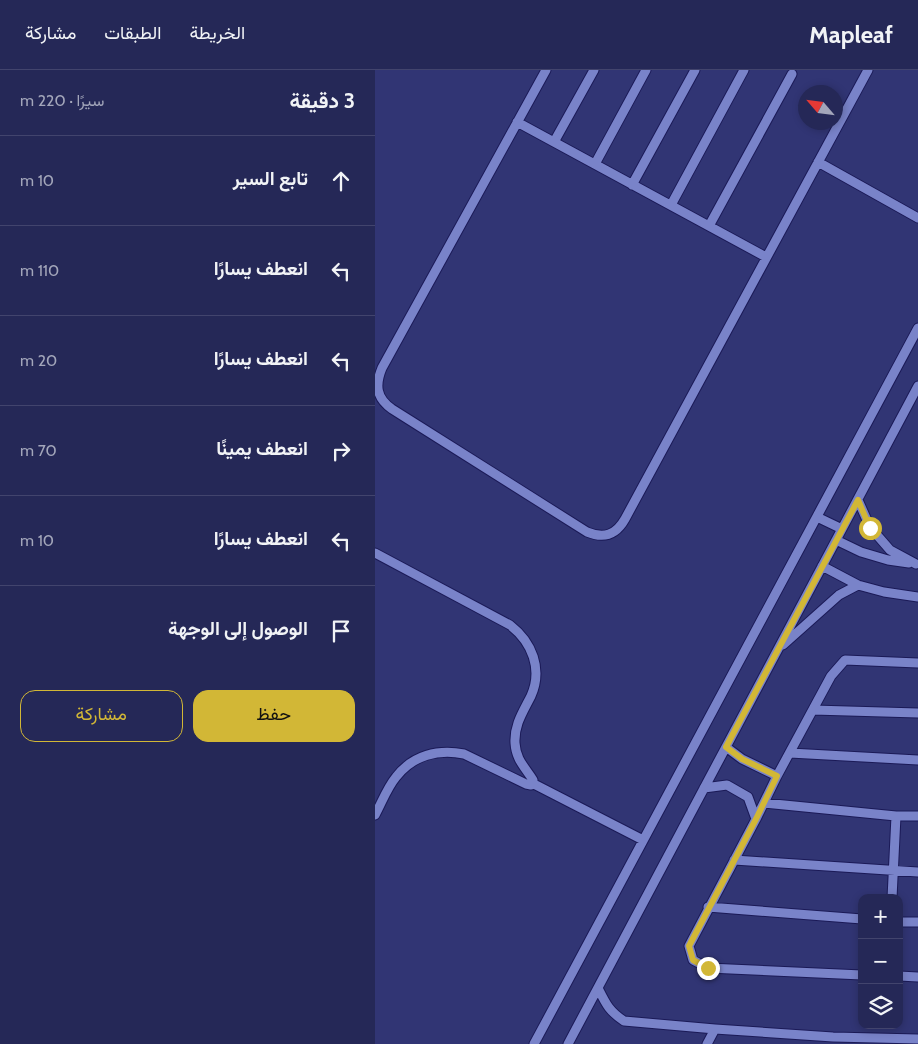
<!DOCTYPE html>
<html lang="ar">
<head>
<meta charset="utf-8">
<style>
	:root { --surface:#252857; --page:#313461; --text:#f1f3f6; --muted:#a3a6ba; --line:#42446d; --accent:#d2b736 }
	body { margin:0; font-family:Cabin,Vazirmatn,sans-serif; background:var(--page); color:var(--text); direction:rtl }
	.controls { position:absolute; right:15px; bottom:15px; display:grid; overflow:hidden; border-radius:10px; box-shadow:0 2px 8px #0003 }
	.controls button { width:45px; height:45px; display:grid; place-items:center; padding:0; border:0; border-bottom:1px solid var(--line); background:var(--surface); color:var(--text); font:25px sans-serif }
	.compass { position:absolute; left:423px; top:15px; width:45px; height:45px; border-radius:50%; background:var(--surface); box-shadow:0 2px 8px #0003; rotate:298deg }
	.stop { position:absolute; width:15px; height:15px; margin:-11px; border:4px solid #d2b736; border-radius:50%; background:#fff }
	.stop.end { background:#d2b736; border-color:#fff; box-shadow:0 1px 5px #0008 }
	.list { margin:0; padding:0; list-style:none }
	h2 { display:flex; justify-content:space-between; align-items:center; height:65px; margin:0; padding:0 20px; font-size:21px }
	h2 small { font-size:16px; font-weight:400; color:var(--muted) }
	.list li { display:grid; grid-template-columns:32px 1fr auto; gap:15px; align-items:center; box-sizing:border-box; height:90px; padding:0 20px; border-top:1px solid var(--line) }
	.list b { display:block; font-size:19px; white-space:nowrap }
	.list em { font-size:16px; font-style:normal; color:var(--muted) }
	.actions { display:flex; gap:10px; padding:15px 20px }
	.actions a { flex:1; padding:11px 0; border:1px solid var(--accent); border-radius:15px; text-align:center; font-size:18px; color:var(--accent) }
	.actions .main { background:var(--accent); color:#111 }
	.icon { flex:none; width:28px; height:28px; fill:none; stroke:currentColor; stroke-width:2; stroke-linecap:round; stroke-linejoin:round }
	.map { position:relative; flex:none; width:543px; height:974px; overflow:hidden; direction:ltr }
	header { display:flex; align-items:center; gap:30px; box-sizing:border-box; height:70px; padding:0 25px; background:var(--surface); border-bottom:1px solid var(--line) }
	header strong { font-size:24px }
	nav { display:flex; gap:28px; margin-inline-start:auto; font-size:18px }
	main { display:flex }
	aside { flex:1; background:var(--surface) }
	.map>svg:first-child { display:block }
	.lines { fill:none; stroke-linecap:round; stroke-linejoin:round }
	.minor-casing { stroke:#1b1a57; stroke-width:11 }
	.minor { stroke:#7983c9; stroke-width:9 }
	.route { stroke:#d2b736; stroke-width:6 }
</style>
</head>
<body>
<header>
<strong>Mapleaf</strong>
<nav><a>الخريطة</a><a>الطبقات</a><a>مشاركة</a></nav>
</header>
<main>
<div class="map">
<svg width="543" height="974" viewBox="0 0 543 974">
	<rect width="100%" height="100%" fill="#313574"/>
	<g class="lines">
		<defs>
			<path id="minor" d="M171,0L7,298C0,315 1,328 17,339L212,462C229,469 241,465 250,449L493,0
				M142,52L391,187
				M179,72L219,0
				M443,92L543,148
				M220,94L271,0
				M257,115L320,0
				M296,135L369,0
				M334,156L417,4
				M483,430L495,457L515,480L541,494
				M442,447L467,459
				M461,470L486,482L513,490L534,493
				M0,483L135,555C157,572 168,599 156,626C148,642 139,655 140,673C141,690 150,697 158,710L156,715L151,714L89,684C63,679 38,685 21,707C12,718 7,732 0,745
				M447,496L483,515
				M408,575L464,525L483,515L509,522L543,527
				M438,640L543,643
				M351,677L367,689L402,706
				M415,683L543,690
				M157,713L268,770
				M329,718L352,715L373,727L381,749
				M389,733L521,746
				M359,790L543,802
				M517,828L521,746H543
				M333,837L487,849
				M524,852H543
				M487,905L333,898L318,890L314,876L381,749L402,706L456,606L470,590L543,593
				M524,906L543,907
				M223,918C231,934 234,941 249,951L340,959L458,967L543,969
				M159,974L543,258
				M193,974L543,316
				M332,974L340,959"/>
		</defs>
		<use href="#minor" class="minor-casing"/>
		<use href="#minor" class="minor"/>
	</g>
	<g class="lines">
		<path class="route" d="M333,898L318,890L314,876L381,749L402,706L367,689L351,677L483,430L495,458"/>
	</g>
</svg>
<div class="controls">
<button>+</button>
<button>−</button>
<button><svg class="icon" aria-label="layers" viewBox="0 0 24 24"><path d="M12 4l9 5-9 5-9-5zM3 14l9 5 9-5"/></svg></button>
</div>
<svg class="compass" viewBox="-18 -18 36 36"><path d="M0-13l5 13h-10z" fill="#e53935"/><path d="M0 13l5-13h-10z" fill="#a3a6ba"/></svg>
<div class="stop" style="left:495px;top:458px"></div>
<div class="stop end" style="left:333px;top:898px"></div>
</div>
<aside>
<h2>3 دقيقة<small>سيرًا · 220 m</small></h2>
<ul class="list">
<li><svg class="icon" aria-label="ahead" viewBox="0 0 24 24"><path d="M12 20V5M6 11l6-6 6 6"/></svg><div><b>تابع السير</b></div><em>10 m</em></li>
<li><svg class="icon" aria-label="left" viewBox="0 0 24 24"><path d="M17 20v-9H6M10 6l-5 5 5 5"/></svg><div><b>انعطف يسارًا</b></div><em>110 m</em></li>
<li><svg class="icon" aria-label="left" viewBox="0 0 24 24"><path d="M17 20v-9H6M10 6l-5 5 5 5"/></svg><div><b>انعطف يسارًا</b></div><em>20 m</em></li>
<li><svg class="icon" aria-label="right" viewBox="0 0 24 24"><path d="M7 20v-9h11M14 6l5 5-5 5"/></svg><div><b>انعطف يمينًا</b></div><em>70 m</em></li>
<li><svg class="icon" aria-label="left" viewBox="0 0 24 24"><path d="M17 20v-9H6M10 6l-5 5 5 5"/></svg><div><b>انعطف يسارًا</b></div><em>10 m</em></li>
<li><svg class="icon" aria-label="arrive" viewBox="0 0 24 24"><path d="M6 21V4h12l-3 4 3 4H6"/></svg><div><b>الوصول إلى الوجهة</b></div></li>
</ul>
<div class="actions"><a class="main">حفظ</a><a>مشاركة</a></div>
</aside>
</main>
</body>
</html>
